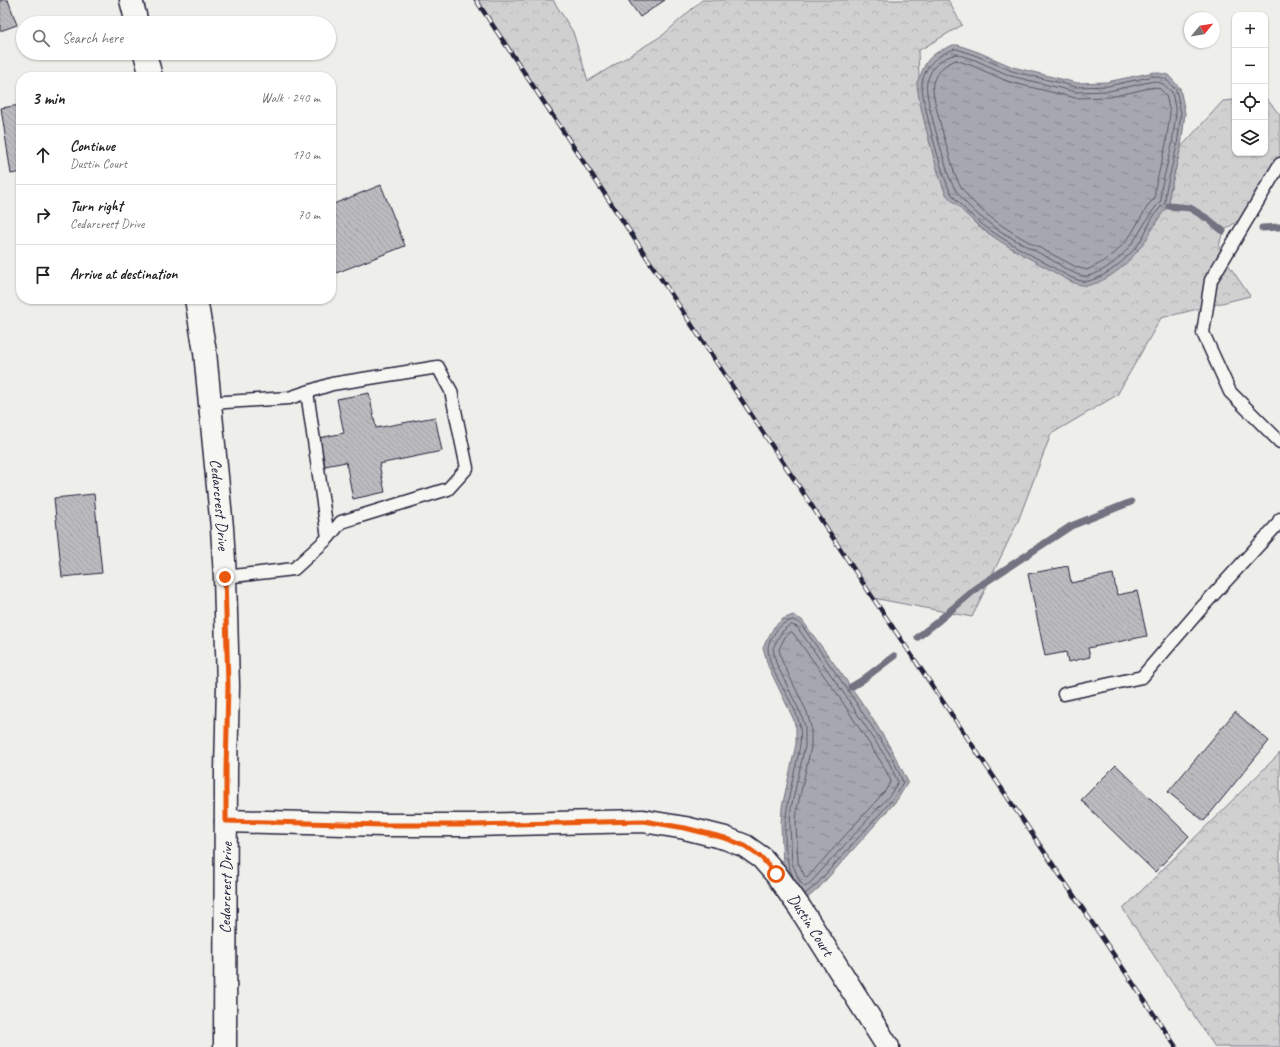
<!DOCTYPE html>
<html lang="en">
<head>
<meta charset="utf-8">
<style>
	:root { --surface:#fff; --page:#f6f6f6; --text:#222; --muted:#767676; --line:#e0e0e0 }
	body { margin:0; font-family:Caveat,sans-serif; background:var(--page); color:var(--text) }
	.controls { position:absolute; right:12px; top:12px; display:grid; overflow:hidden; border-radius:8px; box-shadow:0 1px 3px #0004 }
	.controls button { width:36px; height:36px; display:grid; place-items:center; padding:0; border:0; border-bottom:1px solid var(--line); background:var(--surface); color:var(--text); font:20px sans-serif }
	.compass { position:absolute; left:1184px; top:12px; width:36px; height:36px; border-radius:50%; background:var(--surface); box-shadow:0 1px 3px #0004; rotate:60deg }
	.stop { position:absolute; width:12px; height:12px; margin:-9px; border:3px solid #ea580c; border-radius:50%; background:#fff }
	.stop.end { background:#ea580c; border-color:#fff; box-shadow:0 1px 4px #0008 }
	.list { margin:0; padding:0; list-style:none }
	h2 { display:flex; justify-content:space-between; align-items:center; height:52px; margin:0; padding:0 16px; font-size:17px }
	h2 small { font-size:13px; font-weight:400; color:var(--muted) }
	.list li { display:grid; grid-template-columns:26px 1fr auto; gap:12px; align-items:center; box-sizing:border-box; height:60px; padding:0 16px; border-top:1px solid var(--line) }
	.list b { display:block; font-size:15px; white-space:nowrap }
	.list p { margin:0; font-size:13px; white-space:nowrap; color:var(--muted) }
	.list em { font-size:13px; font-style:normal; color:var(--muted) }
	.icon { flex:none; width:22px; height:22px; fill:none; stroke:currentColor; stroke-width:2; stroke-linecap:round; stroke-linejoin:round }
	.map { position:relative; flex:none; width:1280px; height:1047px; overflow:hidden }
	.search { position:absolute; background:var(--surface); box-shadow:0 1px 3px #0004; left:16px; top:16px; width:320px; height:44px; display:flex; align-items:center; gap:10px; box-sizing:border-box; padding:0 14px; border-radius:22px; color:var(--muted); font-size:15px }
	.panel { position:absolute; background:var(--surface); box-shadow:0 1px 3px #0004; left:16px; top:72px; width:320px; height:232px; border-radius:16px }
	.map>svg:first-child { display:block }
	.forest { fill:url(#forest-crowns); stroke:#797986 }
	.water { fill:url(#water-ripples); stroke:#727281 }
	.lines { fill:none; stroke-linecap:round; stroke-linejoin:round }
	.shore { stroke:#575769; stroke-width:1 }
	.stream { stroke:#727281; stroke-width:7 }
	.building { fill:url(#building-back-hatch); stroke:#22223b }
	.service-casing { stroke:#22223b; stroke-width:15 }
	.minor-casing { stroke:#22223b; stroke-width:25 }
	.tertiary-casing { stroke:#22223b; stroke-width:25 }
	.service { stroke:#f6f6f2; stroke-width:12 }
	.minor { stroke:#f6f6f2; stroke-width:22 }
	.tertiary { stroke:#f6f6f2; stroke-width:22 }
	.rail-casing { stroke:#22223b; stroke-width:4.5 }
	.rail { stroke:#f6f6f2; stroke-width:3; stroke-dasharray:9; stroke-linecap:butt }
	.route { stroke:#ea580c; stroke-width:5 }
	.labels { text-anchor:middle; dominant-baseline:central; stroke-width:3; stroke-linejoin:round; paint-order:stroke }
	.street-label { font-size:16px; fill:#22223b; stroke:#f6f6f2 }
</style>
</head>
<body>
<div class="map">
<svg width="1280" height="1047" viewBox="0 0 1280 1047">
	<defs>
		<pattern id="forest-crowns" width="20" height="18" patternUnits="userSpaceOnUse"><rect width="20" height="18" fill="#d0d0d1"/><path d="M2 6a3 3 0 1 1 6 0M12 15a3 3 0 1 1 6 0" fill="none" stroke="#b2b2b4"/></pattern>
		<pattern id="water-ripples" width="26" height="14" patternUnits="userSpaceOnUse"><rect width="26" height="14" fill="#a7a7af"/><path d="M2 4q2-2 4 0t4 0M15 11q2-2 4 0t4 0" fill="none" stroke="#888890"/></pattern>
		<pattern id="building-back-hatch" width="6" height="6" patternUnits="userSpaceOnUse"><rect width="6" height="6" fill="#bbbbbf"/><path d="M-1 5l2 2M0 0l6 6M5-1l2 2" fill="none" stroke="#a0a0a5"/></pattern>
	</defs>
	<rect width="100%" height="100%" fill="#eeeeeb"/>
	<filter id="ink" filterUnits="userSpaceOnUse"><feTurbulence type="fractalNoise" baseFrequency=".025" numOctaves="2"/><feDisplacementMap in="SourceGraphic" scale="8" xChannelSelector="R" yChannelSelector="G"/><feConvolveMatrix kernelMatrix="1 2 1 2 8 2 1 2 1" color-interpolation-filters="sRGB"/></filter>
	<g filter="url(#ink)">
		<path class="forest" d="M476,0H553L573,32L588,81L663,35L702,0H948L962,25L918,51L920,102L946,194L981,229L1070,281L1170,191L1181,147L1223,101L1235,100V153H1265V97L1280,115V178L1277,179L1239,220L1223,231L1219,246L1223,257L1250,296L1161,318L1117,395L1051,434L1018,521L972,617L873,598Z
			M1280,753V1047H1215L1123,909Z"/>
		<path class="water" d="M953,45H958L978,52L1013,67L1077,83L1107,82L1154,72L1168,75L1180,88L1185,113L1181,147L1170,191L1169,206C1157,217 1152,232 1142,245C1130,262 1110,280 1090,285C1076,288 1057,273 1045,267C1014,250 983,234 959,207C955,203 949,199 946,194C939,182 916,95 917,82C918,79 921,75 922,71C929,54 937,52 953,45Z
			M793,615L802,620C840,672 881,724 908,782L897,800L818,889L804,901L783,866L781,825L782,807L796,744V728L793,718L768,666L763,647L774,627L783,619Z"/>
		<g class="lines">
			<path class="shore" d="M954,49H957L977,56L1012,71L1077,87L1108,86L1154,76L1166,79L1176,90L1181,113L1177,146L1166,190L1165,203C1163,205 1161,207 1159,209C1150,219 1146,233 1139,243C1127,259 1108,276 1089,281C1077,284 1057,269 1047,264C1012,244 975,226 951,193C944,183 919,92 922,82C927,62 937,56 954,49Z
				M956,54L975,60L1011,76L1076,92L1109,91L1154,81L1163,84L1172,92L1176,113L1172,145L1161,189V201C1150,212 1144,226 1135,239C1125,254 1106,272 1088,276C1078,278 1060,265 1052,260C1016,240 966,218 949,177C945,160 923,96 927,82C932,65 940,59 956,54Z
				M956,60L973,66L1009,82L1076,98L1110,97L1154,87L1160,89L1166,95L1170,113L1166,144L1155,188V198L1149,204L1130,236L1115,253L1099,264L1087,270L1076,267C1038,246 972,218 955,175C951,159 930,95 933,83C937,70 944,65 956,60Z
				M792,625L797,627L843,692L889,762L898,782L890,795L811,882L805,887L800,882L792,863L790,825L791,808L805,746V726L801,714L776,663L773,648L781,633L787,627Z
				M791,632L793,633L838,695L883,765L891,781L885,791L807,878L805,877L798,862L796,825L797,809L811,747V727L807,712L782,661L779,649L785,637Z
				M793,877C778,843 787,804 795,769C798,756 802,741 800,727C796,701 768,674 768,648C768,643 772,638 774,634C778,627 784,622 793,620L800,623L847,689L893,759L903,782L894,798L815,886L805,894"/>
			<path class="stream" d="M1169,206L1190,208L1208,219L1223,231
				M1262,228L1280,227
				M918,637L937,622L978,587L1071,526L1131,502
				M851,687L861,681L894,656"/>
		</g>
		<path class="building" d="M0,0H8L17,25L0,31Z
			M628,0H665L640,17Z
			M21,105V172L11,174L1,108Z
			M381,185L405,246L331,275V205Z
			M369,393L376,428L435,417L442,451L379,464L385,492L353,499L346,462L325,466L319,438L344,433L337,399Z
			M94,494L102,573L62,577L54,498Z
			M1068,566L1071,583L1113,574L1117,595L1137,591L1147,636L1088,648L1090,657L1068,662L1066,652L1045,656L1028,574Z
			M1235,712L1269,741L1204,821L1168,792Z
			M1116,765L1189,836L1155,872L1081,800Z"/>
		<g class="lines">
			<defs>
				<path id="service" d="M1280,164L1211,280L1203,333L1230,392L1280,442
					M307,392L328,538
					M210,403L289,398L332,384L438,367L451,391L467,468L448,489L341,522L328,538L294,569L225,577
					M1064,694L1142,677L1204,605L1277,525L1280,519"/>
				<g id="minor">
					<path id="s1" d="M226,821L383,825H473L643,821L685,828L725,838L745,846L762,858L776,874L800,908L888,1047"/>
				</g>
				<g id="tertiary">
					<path d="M131,0L137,23"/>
					<path d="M145,53L151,77"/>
					<path id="s2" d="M196,299L205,352L222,528L225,577L228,686L226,769L225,1047"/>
				</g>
			</defs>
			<use href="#service" class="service-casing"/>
			<use href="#minor" class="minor-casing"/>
			<use href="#tertiary" class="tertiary-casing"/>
			<use href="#service" class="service"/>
			<use href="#minor" class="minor"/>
			<use href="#tertiary" class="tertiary"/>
			<defs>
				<path id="rail" d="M476,0L873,598L1176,1047"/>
			</defs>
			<use href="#rail" class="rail-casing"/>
			<use href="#rail" class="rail"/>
		</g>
	</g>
	<g class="lines" filter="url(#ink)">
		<path class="route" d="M225,577L228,686L226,770V821L383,825H473L644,821L685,828L725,838L745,846L762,858L776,874"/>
	</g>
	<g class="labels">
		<g class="street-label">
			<text stroke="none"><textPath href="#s2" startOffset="207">Cedarcrest Drive</textPath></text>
			<text transform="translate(226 888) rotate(-89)">Cedarcrest Drive</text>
			<text stroke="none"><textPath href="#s1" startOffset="626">Dustin Court</textPath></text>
		</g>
	</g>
</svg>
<div class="controls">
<button>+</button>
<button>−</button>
<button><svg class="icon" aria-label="locate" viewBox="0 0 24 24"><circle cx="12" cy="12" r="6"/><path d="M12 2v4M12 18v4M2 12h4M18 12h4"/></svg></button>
<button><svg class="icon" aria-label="layers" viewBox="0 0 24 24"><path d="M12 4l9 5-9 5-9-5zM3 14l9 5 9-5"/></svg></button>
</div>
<svg class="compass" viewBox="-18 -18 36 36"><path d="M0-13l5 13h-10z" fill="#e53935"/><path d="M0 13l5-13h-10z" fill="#767676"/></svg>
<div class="stop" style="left:776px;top:874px"></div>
<div class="stop end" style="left:225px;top:577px"></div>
<div class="search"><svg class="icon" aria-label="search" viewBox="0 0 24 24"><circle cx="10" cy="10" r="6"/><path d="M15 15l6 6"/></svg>Search here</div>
<section class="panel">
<h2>3 min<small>Walk · 240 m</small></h2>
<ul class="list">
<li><svg class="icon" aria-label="ahead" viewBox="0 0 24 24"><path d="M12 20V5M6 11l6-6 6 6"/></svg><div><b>Continue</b><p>Dustin Court</p></div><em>170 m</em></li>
<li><svg class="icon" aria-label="right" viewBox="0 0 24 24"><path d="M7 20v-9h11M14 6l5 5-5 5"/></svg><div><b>Turn right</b><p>Cedarcrest Drive</p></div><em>70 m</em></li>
<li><svg class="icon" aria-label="arrive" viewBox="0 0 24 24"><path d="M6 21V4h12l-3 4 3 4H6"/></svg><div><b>Arrive at destination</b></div></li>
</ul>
</section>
</div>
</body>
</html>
